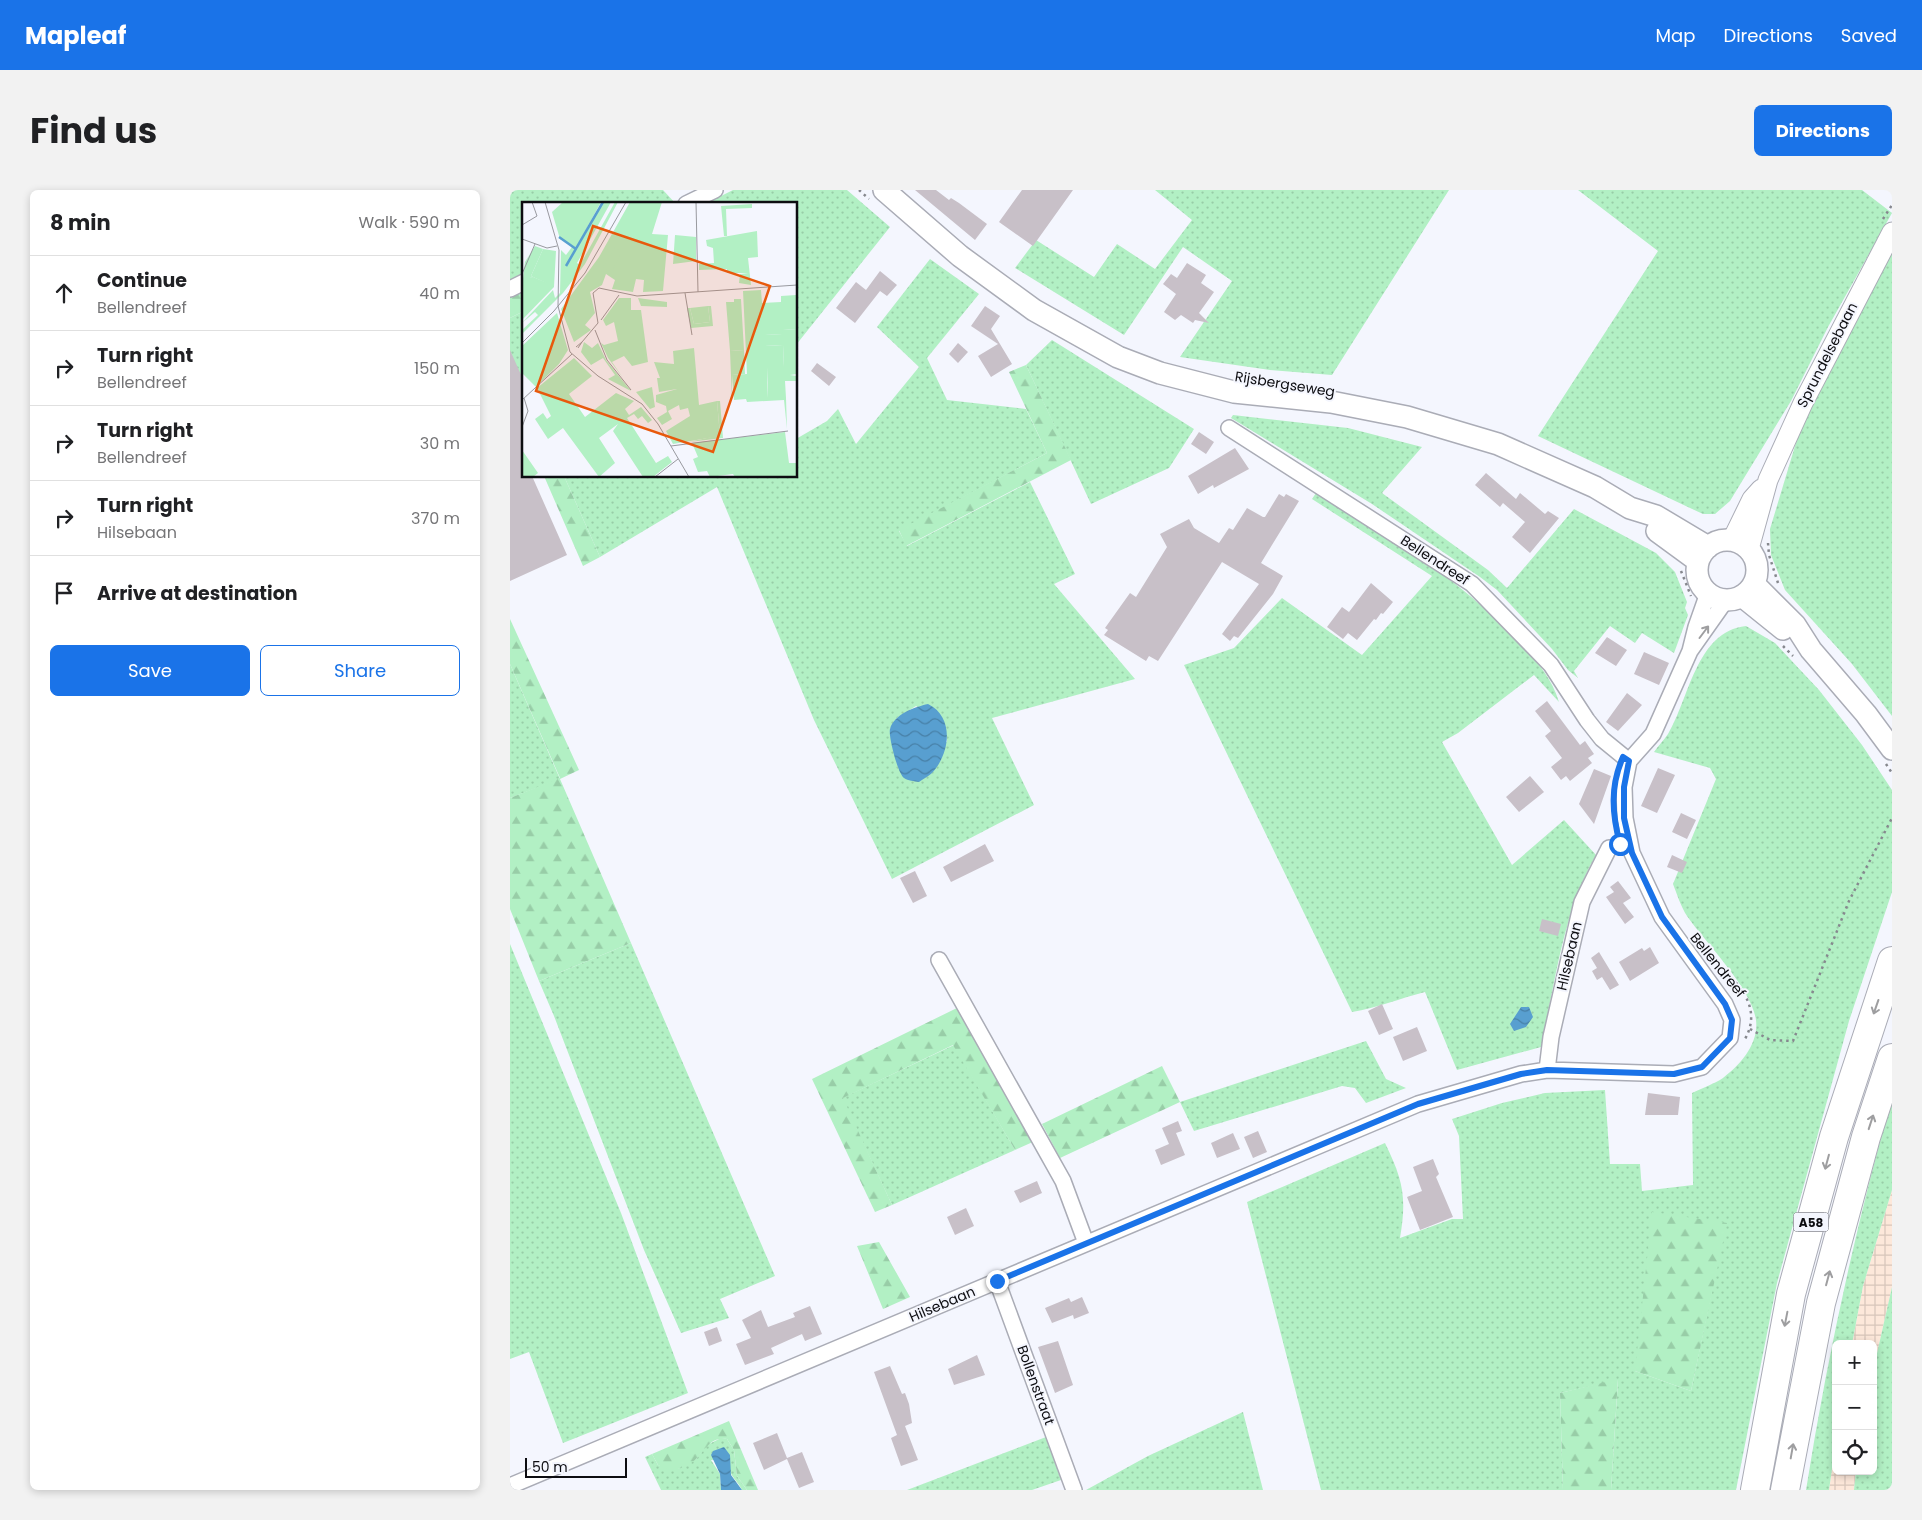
<!DOCTYPE html>
<html lang="en">
<head>
<meta charset="utf-8">
<style>
	:root { --surface:#fff; --page:#f2f2f2; --text:#202124; --muted:#757577; --line:#e0e0e0; --accent:#1a73e8 }
	body { margin:0; font-family:Poppins,sans-serif; background:var(--page); color:var(--text) }
	.controls { position:absolute; right:15px; bottom:15px; display:grid; overflow:hidden; border-radius:8px; box-shadow:0 2px 8px #0003 }
	.controls button { width:45px; height:45px; display:grid; place-items:center; padding:0; border:0; border-bottom:1px solid var(--line); background:var(--surface); color:var(--text); font:25px sans-serif }
	.scale { position:absolute; left:15px; bottom:12px; width:102px; box-sizing:border-box; padding-left:5px; border:2px solid #0d0d11; border-top:0; font-size:14px; line-height:18px; white-space:nowrap; color:#0d0d11; -webkit-text-stroke:4px #f4f6fe; paint-order:stroke }
	.stop { position:absolute; width:15px; height:15px; margin:-11px; border:4px solid #1a73e8; border-radius:50%; background:#fff }
	.stop.end { background:#1a73e8; border-color:#fff; box-shadow:0 1px 5px #0008 }
	.list { margin:0; padding:0; list-style:none }
	h2 { display:flex; justify-content:space-between; align-items:center; height:65px; margin:0; padding:0 20px; font-size:21px }
	h2 small { font-size:16px; font-weight:400; color:var(--muted) }
	.list li { display:grid; grid-template-columns:32px 1fr auto; gap:15px; align-items:center; box-sizing:border-box; height:75px; padding:0 20px; border-top:1px solid var(--line) }
	.list b { display:block; font-size:19px; white-space:nowrap }
	.list p { margin:0; font-size:16px; white-space:nowrap; color:var(--muted) }
	.list em { font-size:16px; font-style:normal; color:var(--muted) }
	.actions { display:flex; gap:10px; padding:15px 20px }
	.actions a { flex:1; padding:11px 0; border:1px solid var(--accent); border-radius:8px; text-align:center; font-size:18px; color:var(--accent) }
	.actions .main { background:var(--accent); color:#fff }
	.icon { flex:none; width:28px; height:28px; fill:none; stroke:currentColor; stroke-width:2; stroke-linecap:round; stroke-linejoin:round }
	.map { position:relative; flex:none; width:1382px; height:1300px; overflow:hidden; border-radius:8px }
	header { display:flex; align-items:center; gap:30px; box-sizing:border-box; height:70px; padding:0 25px; background:var(--accent); color:#fff }
	header strong { font-size:24px }
	nav { display:flex; gap:28px; margin-inline-start:auto; font-size:18px }
	.intro { display:flex; align-items:center; justify-content:space-between; box-sizing:border-box; height:120px; padding:0 30px }
	h1 { margin:0; font-size:35px }
	.button { padding:12px 22px; border-radius:8px; background:var(--accent); color:#fff; font-size:18px; font-weight:700 }
	main { display:flex; gap:30px; padding:0 30px }
	aside { flex:1; background:var(--surface); border-radius:8px; box-shadow:0 2px 8px #0003 }
	.map>svg:first-child { display:block }
	.industrial { fill:url(#industrial-grid) }
	.grass { fill:url(#grass-dots); fill-rule:evenodd }
	.forest { fill:url(#forest-firs) }
	.water { fill:url(#water-waves) }
	.building { fill:#c8c0c8 }
	.lines { fill:none; stroke-linecap:round; stroke-linejoin:round }
	.minor-casing { stroke:#aaacb6; stroke-width:18 }
	.tertiary-casing { stroke:#aaacb6; stroke-width:21 }
	.secondary-casing { stroke:#aaacb6; stroke-width:24 }
	.motorway-casing { stroke:#aaacb6; stroke-width:30 }
	.path { stroke:#86888e; stroke-width:2.5; stroke-dasharray:2.5 4; stroke-linecap:butt }
	.minor { stroke:#fff; stroke-width:15 }
	.tertiary { stroke:#fff; stroke-width:19 }
	.secondary { stroke:#fff; stroke-width:21 }
	.motorway { stroke:#fff; stroke-width:28 }
	.oneway { stroke:#9e9ea0 }
	.route { stroke:#1a73e8; stroke-width:6 }
	.labels { text-anchor:middle; dominant-baseline:central; stroke-width:4; stroke-linejoin:round; paint-order:stroke }
	.shield { fill:#f4f6fe; stroke:#525358; stroke-width:1 }
	.shield-label { font-size:12px; font-weight:bold; fill:#0d0d11 }
	.street-label { font-size:14px; fill:#0d0d11; stroke:#f4f6fe }
	.inset-river { fill:none; stroke:#589fd0; stroke-width:2.5 }
	.inset-road { fill:none; stroke:#98999f; stroke-width:1 }
	.view { fill:#e8590c; fill-opacity:0.15; stroke:#e8590c; stroke-width:2.5 }
	.inset-edge { fill:none; stroke:#0d0d11; stroke-width:2.5 }
</style>
</head>
<body>
<header>
<strong>Mapleaf</strong>
<nav><a>Map</a><a>Directions</a><a>Saved</a></nav>
</header>
<div class="intro"><h1>Find us</h1><a class="button">Directions</a></div>
<main>
<aside>
<h2>8 min<small>Walk · 590 m</small></h2>
<ul class="list">
<li><svg class="icon" aria-label="ahead" viewBox="0 0 24 24"><path d="M12 20V5M6 11l6-6 6 6"/></svg><div><b>Continue</b><p>Bellendreef</p></div><em>40 m</em></li>
<li><svg class="icon" aria-label="right" viewBox="0 0 24 24"><path d="M7 20v-9h11M14 6l5 5-5 5"/></svg><div><b>Turn right</b><p>Bellendreef</p></div><em>150 m</em></li>
<li><svg class="icon" aria-label="right" viewBox="0 0 24 24"><path d="M7 20v-9h11M14 6l5 5-5 5"/></svg><div><b>Turn right</b><p>Bellendreef</p></div><em>30 m</em></li>
<li><svg class="icon" aria-label="right" viewBox="0 0 24 24"><path d="M7 20v-9h11M14 6l5 5-5 5"/></svg><div><b>Turn right</b><p>Hilsebaan</p></div><em>370 m</em></li>
<li><svg class="icon" aria-label="arrive" viewBox="0 0 24 24"><path d="M6 21V4h12l-3 4 3 4H6"/></svg><div><b>Arrive at destination</b></div></li>
</ul>
<div class="actions"><a class="main">Save</a><a>Share</a></div>
</aside>
<div class="map">
<svg width="1382" height="1300" viewBox="0 0 1382 1300">
	<defs>
		<pattern id="industrial-grid" width="8" height="8" patternUnits="userSpaceOnUse" patternTransform="scale(1.25)"><rect width="8" height="8" fill="#fde8da"/><path d="M0 4h8M4 0v8" fill="none" stroke="#d8c6ba"/></pattern>
		<pattern id="grass-dots" width="8" height="8" patternUnits="userSpaceOnUse" patternTransform="scale(1.25)"><rect width="8" height="8" fill="#b2f0c4"/><path d="M2 2h.1M6 6h.1" fill="none" stroke="#98cda7" stroke-width="1.8" stroke-linecap="round"/></pattern>
		<pattern id="forest-firs" width="22" height="20" patternUnits="userSpaceOnUse" patternTransform="scale(1.25)"><rect width="22" height="20" fill="#b2f0c4"/><path d="M5 1l3.5 6h-7zM16 11l3.5 6h-7z" fill="#98cda7"/></pattern>
		<pattern id="water-waves" width="16" height="10" patternUnits="userSpaceOnUse" patternTransform="scale(1.25)"><rect width="16" height="10" fill="#589fd0"/><path d="M0 5q4-4 8 0t8 0" fill="none" stroke="#4780a7"/></pattern>
	</defs>
	<rect width="100%" height="100%" fill="#f4f6fe"/>
	<path class="industrial" d="M1382,1000V1097L1363,1181V1154H1342L1353,1096Z
		M1326,1251V1281H1346L1344,1300H1319Z"/>
	<path class="grass" d="M0,0H153L166,14H14V88L0,95Z
		M223,0H337L380,37L286,155V14H195Z
		M645,0H939L822,185L760,180L670,167L722,91L673,57L614,145L505,78L526,50L584,87L607,54L645,79L682,30Z
		M1068,0H1352L1382,23L1318,137L1281,211L1220,311L1205,324H1193L1180,318L1028,246L1148,61Z
		M1382,61V526L1342,474L1275,400L1261,365L1260,339L1288,246L1308,202Z
		M420,69L469,104L417,168L437,210L516,219L537,263L389,341L397,356L520,292L565,384L544,394L625,489L482,528L524,615L382,689L304,530L207,297L90,367L54,286H286V249L317,231L328,219L346,254L409,177L367,137ZM406,516L435,534L437,552L380,539L387,528Z
		M14,121V196L0,165V128Z
		M542,150L684,239L659,278L581,314L516,175Z
		M723,225L838,238L912,257L872,303L978,380L997,398L1064,319L1146,363L1165,382L1177,412L1175,418L1178,425L1164,463L1132,443L1125,453L1100,436L1064,481L1068,488L1058,480L1042,459L987,400L970,387L862,314L721,228Z
		M808,300C876,344 944,385 1001,444C1021,465 1040,483 1049,512L1024,485L948,543L932,552L1002,675L1054,630L1086,665C1053,721 1045,794 1031,857L947,880L915,802C891,808 867,818 842,822L674,475L724,458L772,408L852,465L922,386L802,309Z
		M1236,436L1265,453L1309,500L1352,555L1382,600V702L1339,831L1267,1093L1226,1300H1101L1108,1190L1050,1203L1053,1300H811L737,1012L875,953C893,990 897,1007 890,1048L942,1029H953L949,946L942,929L992,913L1035,903L1095,900L1100,974H1130L1132,1001L1183,995L1182,903C1192,898 1204,894 1213,888C1230,875 1249,854 1246,830C1242,799 1195,752 1177,726C1171,717 1167,704 1163,694L1206,589L1200,578L1144,562C1148,556 1154,550 1158,544C1179,510 1186,441 1236,436ZM1216,1033L1181,1201L1125,1181Z
		M0,474L50,589L0,608Z
		M121,753L265,1086L210,1109L219,1128L171,1143L134,1060L44,826L29,791Z
		M0,754L111,1023L178,1203L53,1253L19,1162L0,1169Z
		M856,851L876,889L896,898L856,913L845,898L832,896L684,941L670,912Z
		M444,855L505,960L382,1015L332,908Z
		M1382,907V1000L1353,1096L1342,1154H1326V1251L1319,1300H1296C1317,1167 1346,1036 1382,907Z
		M1382,1097V1300H1344L1346,1281H1363V1181Z
		M733,1222L753,1300H576L638,1266Z
		M536,1247L551,1290L522,1300H397Z
		M211,1248L217,1249L224,1260L227,1286L237,1300H232C226,1287 217,1287 220,1269L201,1270L210,1284L211,1300H151L135,1267L142,1264L148,1275L168,1279L186,1269L197,1255Z"/>
	<path class="forest" d="M14,100V121L0,128V106Z
		M516,175L561,270L396,356L389,340L537,263L499,182Z
		M34,286H54L90,367L73,376Z
		M0,429L69,580L50,589L121,753L29,791L0,719V608L50,588L0,474Z
		M449,817L525,951L505,960L443,855L333,908L382,1015L365,1022L302,889Z
		M652,876L670,912L550,968L532,934Z
		M1142,1022L1217,1033L1181,1201L1125,1181Z
		M369,1052L400,1107L373,1119L347,1056Z
		M1108,1189L1101,1300H1053L1050,1203Z
		M219,1231L248,1300H237L227,1286L224,1260L217,1249C200,1247 196,1259 186,1269C179,1275 170,1279 161,1281L148,1275L142,1264Z"/>
	<path class="water" d="M418,514C445,527 440,564 422,583C419,586 413,589 409,592C404,591 398,591 394,588C388,584 378,546 380,539C384,524 405,517 418,514Z
		M1011,817H1019L1023,827L1016,837L1004,841L1000,834Z
		M214,1257L220,1265L221,1285L232,1300H211L210,1284L201,1265L203,1261Z"/>
	<path class="building" d="M405,0H426L439,10L441,8L449,13L477,34L465,50Z
		M512,0H563L523,56L489,32Z
		M677,73L696,85L691,93L704,102L689,123L699,133L685,130L683,133L671,125L665,130L654,122L666,104L653,94L661,84L667,88Z
		M370,81L387,95L377,106L370,101L345,133L326,118L346,92L356,100Z
		M475,116L490,126L481,139L502,174L481,187L468,166L488,154L461,136Z
		M448,153L458,162L448,173L439,164Z
		M0,160L12,187H14V286H22L57,365L0,391Z
		M307,173L326,187L319,196L301,181Z
		M689,242L704,252L696,264L681,254Z
		M725,258L739,279L704,298L703,295L688,304L678,286Z
		M976,283L1006,309L1010,303L1035,324L1038,321L1049,328L1020,363L1002,347L1015,332L993,313L990,317L965,295Z
		M769,304L774,307L776,304L789,311L751,373L773,386L763,404L728,448L724,446L720,451L712,444L749,394L712,372L648,471L639,466L636,471L594,445L598,440L595,438L620,403L626,407L657,357L650,344L679,329L684,338L709,353L719,338L723,340L737,318L753,327H755Z
		M861,393L883,412L873,424L871,423L866,430L864,429L847,450L838,443L833,449L817,437L832,417L839,422Z
		M1097,447L1117,460L1106,476L1085,463Z
		M1134,462L1159,473L1149,495L1124,484Z
		M1117,503L1132,515L1108,541L1096,532Z
		M1037,511L1070,555L1075,551L1084,564L1078,568L1082,573L1060,591L1056,586L1051,590L1041,577L1052,568L1035,546L1041,541L1025,521Z
		M1148,578L1165,585L1147,623L1131,616Z
		M1084,579L1101,586L1084,634L1069,614Z
		M1020,586L1034,602L1009,622L996,607Z
		M1171,623L1186,630L1177,649L1162,642Z
		M475,654L484,671L441,692L433,677Z
		M1162,665L1177,672L1172,683L1157,677Z
		M405,681L417,706L403,713L390,688Z
		M1108,691L1121,708L1113,713L1124,727L1115,734L1096,707L1104,702L1100,697Z
		M1032,729L1051,734L1048,746L1029,741Z
		M1140,757L1149,773L1120,791L1109,772L1132,758L1134,761Z
		M1089,762L1109,795L1100,800L1092,787L1087,790L1082,781L1087,778L1081,768Z
		M872,814L883,839L869,845L858,821Z
		M907,837L917,861L893,871L883,847Z
		M1138,903L1170,907L1168,925H1135Z
		M668,931L672,941L666,943L675,965L651,975L645,960L659,954L652,938Z
		M748,941L757,962L743,968L734,947Z
		M723,943L730,959L707,968L701,953Z
		M923,969L929,984L926,987L943,1027L910,1040L897,1007L912,1001L903,977Z
		M527,991L532,1003L510,1013L504,1001Z
		M456,1018L464,1036L445,1045L437,1027Z
		M572,1107L579,1123L564,1129L563,1125L542,1133L535,1118L559,1108L561,1112Z
		M300,1116L312,1144L295,1151L292,1144L261,1158L264,1164L235,1175L226,1154L241,1148L232,1130L251,1120L258,1137L285,1127L283,1123Z
		M207,1137L212,1151L199,1156L194,1142Z
		M548,1151L563,1195L545,1203L528,1157Z
		M467,1165L475,1185L444,1195L438,1179Z
		M380,1176L392,1204L395,1203L399,1214L402,1233L395,1236L408,1270L391,1276L381,1248L387,1245L364,1182Z
		M267,1243L277,1268L292,1262L304,1292L289,1298L277,1269L254,1280L243,1253Z"/>
	<g class="lines">
		<defs>
			<path id="minor" d="M176,14L205,0
				M0,99L14,92
				M719,238L962,394L1041,475L1077,530L1092,549L1119,571
				M1198,403L1186,437L1180,461L1216,410
				M429,770L553,991L576,1053
				M1037,880L1041,847L1072,712L1099,658
				M487,1091L564,1300
				M0,1296L908,914L1011,884L1037,880L1164,884L1192,877L1220,848L1222,830L1215,814L1152,727L1122,663L1115,628L1114,597L1119,571L1143,544L1180,461"/>
			<path id="tertiary" d="M1222,350L1242,309L1251,299
				M1239,359L1258,290L1293,213L1382,42"/>
			<path id="secondary" d="M374,0L450,66L524,120L608,167L650,183L724,202L821,212L897,227L988,254L1085,297L1120,318L1146,326L1198,357
				M1147,341L1188,371
				M1187 380a30 30 0 1 1 60 0a30 30 0 1 1-60 0Z
				M1244,394L1285,435L1301,460L1356,524L1382,559
				M1232,406L1273,439"/>
			<path id="motorway" d="M1245,1300L1281,1104L1324,947L1382,771
				M1275,1300L1311,1113L1356,947L1382,868"/>
		</defs>
		<use href="#minor" class="minor-casing"/>
		<use href="#tertiary" class="tertiary-casing"/>
		<use href="#secondary" class="secondary-casing"/>
		<use href="#motorway" class="motorway-casing"/>
		<path class="path" d="M349,0L359,9
			M1373,29L1382,15
			M1258,353L1259,365L1268,393
			M1171,381L1181,406
			M1273,456L1283,466
			M1376,574L1382,583
			M1198,765C1222,788 1255,813 1235,849
			M1240,839L1260,850L1283,851L1339,711L1382,628"/>
		<use href="#minor" class="minor"/>
		<use href="#tertiary" class="tertiary"/>
		<use href="#secondary" class="secondary"/>
		<use href="#motorway" class="motorway"/>
	</g>
	<defs><path id="oneway-shaft" d="M-6 0H5M1.5-3L5.5 0L1.5 3" fill="none" stroke-width="1.6" stroke-linecap="round" stroke-linejoin="round" transform="scale(1.25)"/></defs>
	<g class="oneway">
		<use href="#oneway-shaft" transform="translate(1194 442) rotate(-53)"/>
		<use href="#oneway-shaft" transform="translate(1366 817) rotate(109)"/>
		<use href="#oneway-shaft" transform="translate(1361 932) rotate(-72)"/>
		<use href="#oneway-shaft" transform="translate(1317 972) rotate(105)"/>
		<use href="#oneway-shaft" transform="translate(1318 1088) rotate(-75)"/>
		<use href="#oneway-shaft" transform="translate(1276 1129) rotate(101)"/>
		<use href="#oneway-shaft" transform="translate(1282 1261) rotate(-80)"/>
	</g>
	<g class="lines">
		<path class="route" d="M487,1091L908,914L1011,884L1037,880L1164,884L1192,877L1220,848L1222,830L1215,814L1152,727L1122,663L1114,628V597L1119,571L1113,567C1100,596 1102,624 1110,654"/>
	</g>
	<g class="labels">
		<rect class="shield" x="1283.5" y="1022.5" width="35" height="19" rx="4"/>
		<g class="shield-label">
			<text x="1301" y="1032">A58</text>
		</g>
		<g class="street-label">
			<text transform="translate(1317 165) rotate(-63)">Sprundelsebaan</text>
			<text transform="translate(775 194) rotate(9)">Rijsbergseweg</text>
			<text transform="translate(925 370) rotate(33)">Bellendreef</text>
			<text transform="translate(1059 766) rotate(-77)">Hilsebaan</text>
			<text transform="translate(1208 775) rotate(51)">Bellendreef</text>
			<text transform="translate(432 1114) rotate(-23)">Hilsebaan</text>
			<text transform="translate(526 1195) rotate(70)">Bollenstraat</text>
		</g>
	</g>
	<g transform="translate(12 12)">
		<rect width="275" height="275" fill="#f4f6fe"/>
		<path d="M81,0H89L55,61L58,63L93,0H96L63,62L41,91L0,132V128L16,113L13,110L0,121L31,88L33,96L38,91L39,48L44,53L50,45L55,47ZM108,0H140L130,32L146,33L141,89L121,90L122,78L114,77L111,90L90,87L93,78L84,72L80,83L68,90L73,111L63,123L69,128L52,140L39,107L77,55ZM235,29L236,55L226,56L229,83L217,81L218,72L226,71H205V67L177,68V62L192,61L191,46L185,44L184,38ZM153,33L174,35V59L151,62ZM21,47L34,49L32,85L0,118V85L3,78L9,75L24,81L9,74ZM239,88L240,101L259,100V94L274,93L275,127L261,128V132L243,133L244,144L261,143L262,165H245V180L246,196H264L265,227L262,198L225,200L224,197L212,198L210,173L225,172L221,89ZM97,96H109V108H119L126,160L110,164L102,154L90,160L101,176L86,156L79,141L82,143L96,139L92,120L84,124L81,118ZM116,96L145,100V105L119,104ZM212,97H219L222,148L208,149L204,100H212ZM186,104L188,120L172,122L168,106ZM35,111L46,148L37,162L14,185L0,171V144ZM62,140L70,146L76,141L84,158L109,189L86,177L93,173L81,156L69,163L59,150ZM172,146L177,203L195,199L198,234L151,242L144,229L168,214L166,206L158,208L157,203L146,209L150,217L140,223L135,216L145,210L144,204L134,200V193L155,187L137,190L135,176H138L132,160L152,162L151,149ZM52,156L70,174L47,192L63,215L94,191L112,199L103,207L107,213L119,205L130,218L126,221L120,214L116,217L112,212L105,216L134,261L146,254L150,260L131,275H121L91,229L96,222L77,236L93,261L77,275L41,226L26,237L13,217L21,211L25,217L29,214L15,186ZM130,185L133,205L128,207L114,190ZM263,230L267,261H275V275H213L211,272L188,275L185,269L176,270L171,257L176,255L170,241ZM0,248L16,271L11,275H0Z" fill="#b2f0c4"/>
		<path d="M230,2V6L204,7L205,34H202L199,4ZM13,44L21,47L9,74L25,81H18L9,75L0,85L3,60ZM93,45L99,50L90,70L81,65ZM186,104H189L191,124L169,126L165,106H168L172,122L188,120ZM275,127V172L268,173L275,174V179H263L264,196H246L245,165H262L261,143L243,144V133L260,132L261,128ZM222,148L223,172L210,173V198L208,149ZM195,199H198L201,236L167,240L198,233Z" fill="#b2f0c4"/>
		<path d="M41,0H79L54,46L38,37L30,10Z" fill="#b2f0c4"/>
		<path class="inset-river" d="M37,35L54,47M44,64L81,0"/>
		<path class="inset-road" d="M23,0L37,48L36,104L48,150L76,174L120,202L136,222L167,275M174,0L176,90M0,23L15,14L10,0M0,37L25,46L35,44M0,72L13,42M163,91L170,133M79,118L97,93M73,128L85,158L109,188M60,140L76,121L71,91L77,86L115,94L275,83M0,141L32,109L63,71L104,0M54,145L60,140L56,146M0,198L50,152M0,225L6,209L2,196M149,244L266,229M133,275L156,257"/>
		<path class="view" d="M71,24L248,84L191,250L14,189Z"/>
		<rect width="275" height="275" class="inset-edge"/>
	</g>
</svg>
<div class="controls">
<button>+</button>
<button>−</button>
<button><svg class="icon" aria-label="locate" viewBox="0 0 24 24"><circle cx="12" cy="12" r="6"/><path d="M12 2v4M12 18v4M2 12h4M18 12h4"/></svg></button>
</div>
<div class="scale">50 m</div>
<div class="stop" style="left:1110px;top:654px"></div>
<div class="stop end" style="left:487px;top:1091px"></div>
</div>
</main>
</body>
</html>
